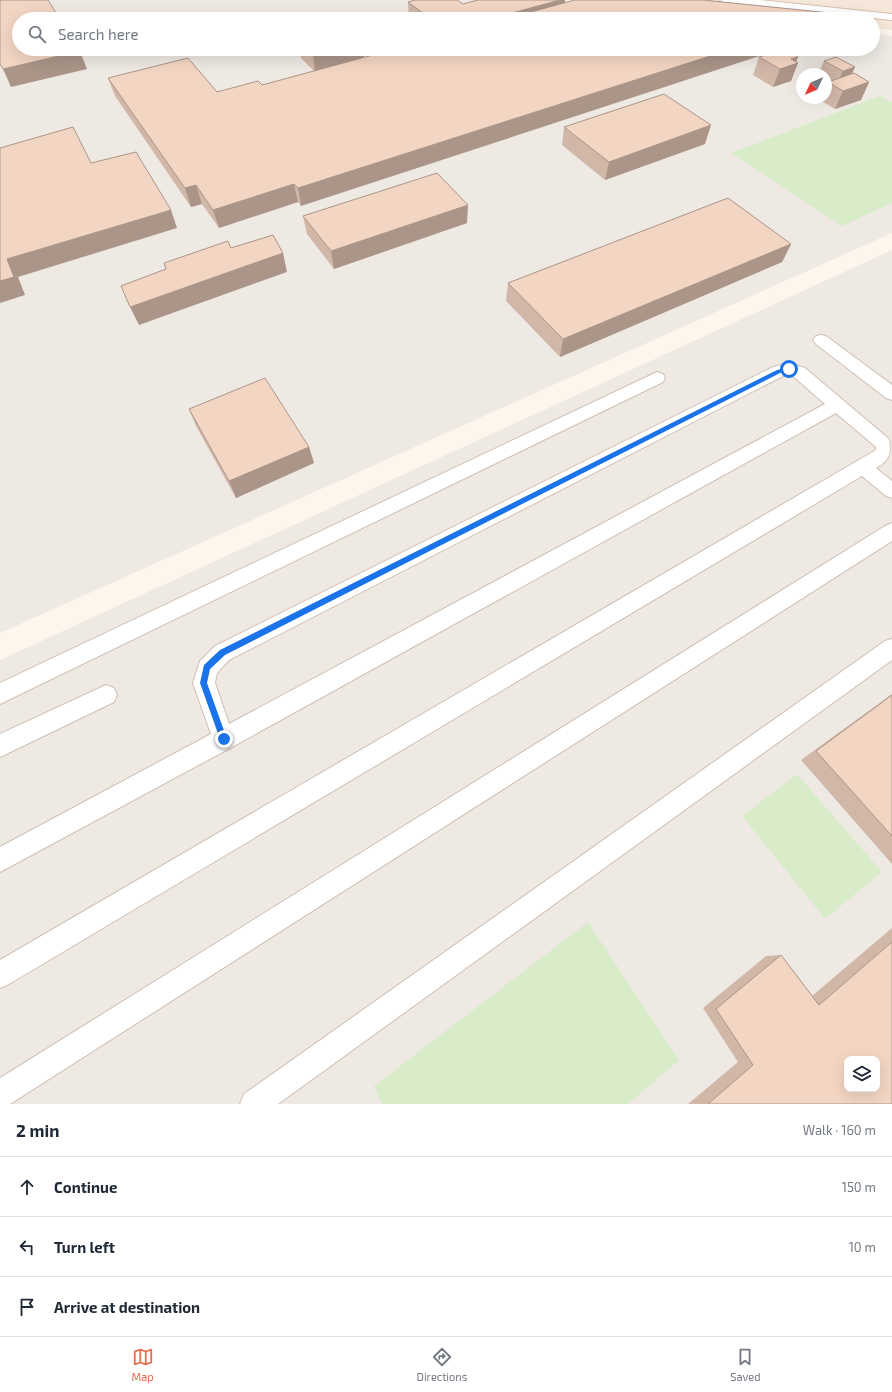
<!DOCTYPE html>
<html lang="en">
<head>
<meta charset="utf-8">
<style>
	:root { --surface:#fff; --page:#f2f2f3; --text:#1f2937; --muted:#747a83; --line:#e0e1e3; --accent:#e76f51 }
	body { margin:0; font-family:"Exo 2",sans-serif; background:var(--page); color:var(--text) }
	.controls { position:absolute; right:12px; bottom:12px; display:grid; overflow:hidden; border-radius:8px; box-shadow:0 4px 16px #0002 }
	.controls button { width:36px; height:36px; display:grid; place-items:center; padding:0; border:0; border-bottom:1px solid var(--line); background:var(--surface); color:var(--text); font:20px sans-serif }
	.compass { position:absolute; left:796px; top:68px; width:36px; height:36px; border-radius:50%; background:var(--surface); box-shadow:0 4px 16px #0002; rotate:226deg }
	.stop { position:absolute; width:12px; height:12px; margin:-9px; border:3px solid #1a73e8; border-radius:50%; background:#fff }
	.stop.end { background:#1a73e8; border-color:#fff; box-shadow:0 1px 4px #0008 }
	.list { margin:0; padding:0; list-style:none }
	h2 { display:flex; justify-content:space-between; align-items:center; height:52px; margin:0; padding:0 16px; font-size:17px }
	h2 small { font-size:13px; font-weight:400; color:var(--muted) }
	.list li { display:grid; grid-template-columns:26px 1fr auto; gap:12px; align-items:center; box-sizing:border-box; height:60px; padding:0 16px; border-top:1px solid var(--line) }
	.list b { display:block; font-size:15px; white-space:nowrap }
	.list em { font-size:13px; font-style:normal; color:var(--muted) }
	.icon { flex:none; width:22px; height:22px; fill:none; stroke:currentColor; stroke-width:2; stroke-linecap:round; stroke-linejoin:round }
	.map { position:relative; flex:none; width:892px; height:1104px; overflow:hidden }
	.search { position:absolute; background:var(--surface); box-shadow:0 4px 16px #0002; left:12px; right:12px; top:12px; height:44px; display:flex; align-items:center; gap:10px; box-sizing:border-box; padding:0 14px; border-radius:22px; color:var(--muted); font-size:15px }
	.sheet { height:232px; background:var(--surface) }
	nav { display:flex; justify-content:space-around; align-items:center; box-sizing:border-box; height:56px; border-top:1px solid var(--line); background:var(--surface); font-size:11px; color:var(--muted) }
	nav a { display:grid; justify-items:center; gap:2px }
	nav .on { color:var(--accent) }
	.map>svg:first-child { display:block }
	.residential { fill:#f5e8da }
	.industrial { fill:#efe9e4; fill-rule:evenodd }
	.green { fill:#d8ecc9 }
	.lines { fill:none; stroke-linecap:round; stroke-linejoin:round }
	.lane-casing { stroke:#d1beb0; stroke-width:2 }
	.secondary-casing { stroke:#d6c0b0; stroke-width:2 }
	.lane { fill:#fff; fill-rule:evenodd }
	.secondary { fill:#fff; fill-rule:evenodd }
	.wall { fill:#d1b7a8 }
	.shaded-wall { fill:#aa9588 }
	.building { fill:#f3d5c3; stroke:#aa9588; fill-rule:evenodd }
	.route { fill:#1a73e8 }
</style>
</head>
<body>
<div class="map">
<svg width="892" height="1104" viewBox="0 0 892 1104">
	<rect width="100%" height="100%" fill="#fdf6ec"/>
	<path class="residential" d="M602,0H892V30L873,28V19H787Z"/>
	<path class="industrial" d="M0,0H564L740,19H19V49H873V33L892,36V233L0,633ZM802,74H826V98H802Z
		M892,250V1104H0V660ZM847,1059H877V1089H847Z"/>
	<path class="green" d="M880,96L892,102V203L842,226L731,153Z
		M797,774L882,872L825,919L742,816Z
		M588,922L679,1060L628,1104H382L374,1086Z"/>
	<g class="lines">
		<defs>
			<path id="lane" d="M821,335L826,336L892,385V400L886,398L816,344L813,340L816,336Z
				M789,363L805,368L889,439C892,455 888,461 876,468L892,481V498L886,496L862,476L9,984L0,988V960L876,450V447L836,413L232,747L0,872V847L211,734L193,683L200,661L215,646L773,367ZM789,375L793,376L825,404L229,724L215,683L217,673L229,660L783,376Z
				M657,372L663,374L665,378L663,382L0,704V683Z
				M892,523V541L10,1104H0V1078L885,526Z
				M892,639V660L278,1104H240L244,1094L885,641Z
				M106,685L114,688L117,695L114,702L0,757V734Z"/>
			<path id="secondary" d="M720,0H759L892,14V20L726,3Z"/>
		</defs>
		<use href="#lane" class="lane-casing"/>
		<use href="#secondary" class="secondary-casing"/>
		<use href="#lane" class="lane"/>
		<use href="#secondary" class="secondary"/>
	</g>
	<path class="wall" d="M408,2L463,4L565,3L840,14L838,19H409Z
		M300,49H364V57L301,206L298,202L219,228L202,204L191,207L115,96L108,78L217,92L262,85L314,71L301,58Z
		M759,57H798L796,62L798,63L791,81L773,87L753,75Z
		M824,61L869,82L861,100L835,109L820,100L822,98H826V87L827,85L826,84V74H818Z
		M564,127L705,144L605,180L562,145Z
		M303,216L467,223L334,269L307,234Z
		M791,244L782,262L560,357L506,301L508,283Z
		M189,409L309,447L314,463L236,498L196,426Z
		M892,694V864L801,760Z
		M892,928V1104H688L738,1062L703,1008L766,956L781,955L812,996Z"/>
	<path class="shaded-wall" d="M560,0H565L564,16L553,19H490Z
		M840,14L838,19H826Z
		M331,49H364V58L315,72L313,54Z
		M732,49H781L301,206L298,188Z
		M80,51L87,69L11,87L3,69Z
		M798,57L795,64L798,63L791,81L773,87L780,69L791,59Z
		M855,67L847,85L836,87L843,71Z
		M869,82L861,100L835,109L843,91Z
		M711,125L705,144L605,180L609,162Z
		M294,184L298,202L219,228L213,210Z
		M196,185L202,204L191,207L185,188Z
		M468,205L467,223L334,269L331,251Z
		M171,210L177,228L18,277L25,295L0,303V281L7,259Z
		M791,244L782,262L560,357L563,339Z
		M283,253L287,272L139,325L130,307Z
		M309,447L314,463L236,498L229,481Z"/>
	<path class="building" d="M0,0H48L60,19H19V49H78L80,51L3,69L0,64Z
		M415,0H457L463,4L478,0H560L490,19H431L408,2Z
		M575,0H703L840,14L826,19H505Z
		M308,49H331L313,54Z
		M395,49H732L298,188L294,184L213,210L196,185L185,188L108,78L188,58L217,92L258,81L262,85Z
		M785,49L798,57L791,59L798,63L780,69L759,57Z
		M836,57L855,67L843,71L824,61Z
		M854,73L869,82L843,91L828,82Z
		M664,94L711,125L609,162L564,127Z
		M73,127L91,163L136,152L171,210L7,259L14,277L0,281V148Z
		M437,173L468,205L331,251L303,216Z
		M728,198L791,244L563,339L508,283Z
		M273,235L283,253L130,307L121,286L166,269L164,263L228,241L231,248Z
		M265,378L309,447L229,481L189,409Z
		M892,695V836L816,751Z
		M892,942V1104H708L753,1065L716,1009L781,955L819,1005ZM847,1059H877V1089H847Z"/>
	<path class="route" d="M789,367L791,369V371L780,373L225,655L210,669L207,683L227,739L224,743L221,742L200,683L204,665L220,650L777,370Z"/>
</svg>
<div class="controls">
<button><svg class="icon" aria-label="layers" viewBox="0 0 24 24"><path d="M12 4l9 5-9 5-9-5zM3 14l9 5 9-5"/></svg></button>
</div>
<svg class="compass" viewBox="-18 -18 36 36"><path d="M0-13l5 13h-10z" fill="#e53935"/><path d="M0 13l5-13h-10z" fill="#747a83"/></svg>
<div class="stop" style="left:789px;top:369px"></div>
<div class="stop end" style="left:224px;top:739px"></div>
<div class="search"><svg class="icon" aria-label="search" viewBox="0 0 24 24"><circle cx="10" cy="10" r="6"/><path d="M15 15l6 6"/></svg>Search here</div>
</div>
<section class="sheet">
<h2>2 min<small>Walk · 160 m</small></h2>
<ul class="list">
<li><svg class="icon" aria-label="ahead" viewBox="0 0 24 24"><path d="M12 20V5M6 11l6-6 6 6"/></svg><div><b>Continue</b></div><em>150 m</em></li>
<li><svg class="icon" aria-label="left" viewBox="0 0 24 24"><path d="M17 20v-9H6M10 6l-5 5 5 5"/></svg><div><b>Turn left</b></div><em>10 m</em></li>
<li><svg class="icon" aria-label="arrive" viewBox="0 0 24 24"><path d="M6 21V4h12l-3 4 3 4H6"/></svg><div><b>Arrive at destination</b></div></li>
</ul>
</section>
<nav>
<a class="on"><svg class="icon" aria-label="map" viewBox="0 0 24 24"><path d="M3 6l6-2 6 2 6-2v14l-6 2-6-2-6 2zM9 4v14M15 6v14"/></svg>Map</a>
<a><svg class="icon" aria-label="directions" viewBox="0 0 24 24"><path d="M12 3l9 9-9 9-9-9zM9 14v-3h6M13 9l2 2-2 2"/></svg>Directions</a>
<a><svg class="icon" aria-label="saved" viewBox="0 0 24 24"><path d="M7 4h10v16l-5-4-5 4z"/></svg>Saved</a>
</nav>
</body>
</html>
